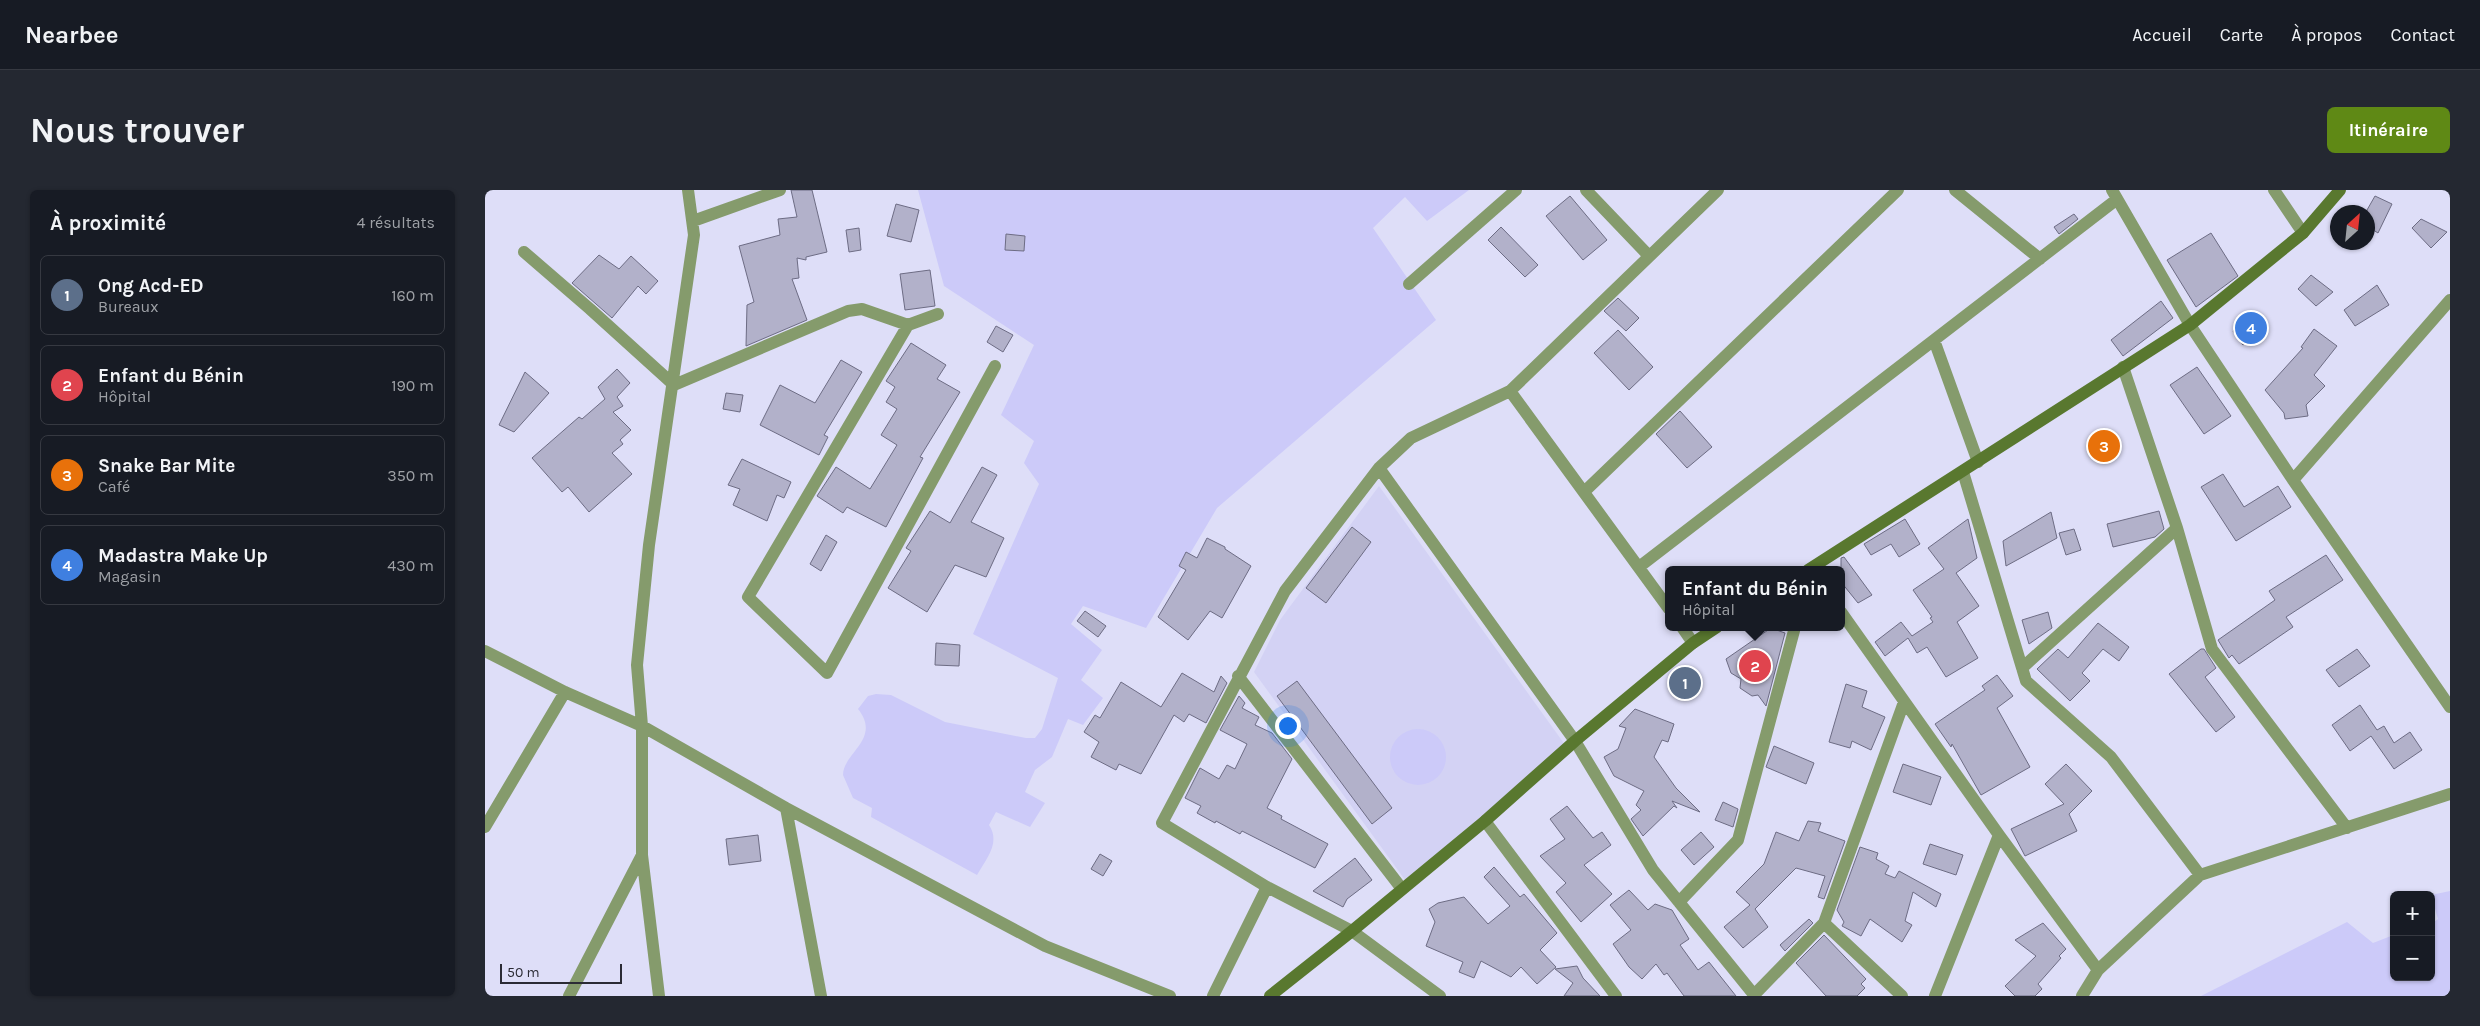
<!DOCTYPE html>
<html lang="fr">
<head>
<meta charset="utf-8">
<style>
	:root { --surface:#171b24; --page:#242831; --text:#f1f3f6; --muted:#9ea1a6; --line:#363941; --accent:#5f8915 }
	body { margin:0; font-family:Karla,sans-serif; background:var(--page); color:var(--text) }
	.controls { position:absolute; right:15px; bottom:15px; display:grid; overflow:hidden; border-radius:8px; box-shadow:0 1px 4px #0004 }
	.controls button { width:45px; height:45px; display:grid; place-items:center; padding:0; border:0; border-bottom:1px solid var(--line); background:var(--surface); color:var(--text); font:25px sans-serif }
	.compass { position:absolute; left:1845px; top:15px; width:45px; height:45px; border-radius:50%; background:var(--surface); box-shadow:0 1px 4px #0004; rotate:27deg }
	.scale { position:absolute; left:15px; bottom:12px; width:122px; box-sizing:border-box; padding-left:5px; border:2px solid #2b2b35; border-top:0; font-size:14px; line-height:18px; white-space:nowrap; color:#2b2b35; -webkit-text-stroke:4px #dedef8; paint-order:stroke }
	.you { position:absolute; left:802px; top:535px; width:18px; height:18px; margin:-12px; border:4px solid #fff; border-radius:50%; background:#1a73e8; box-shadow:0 0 0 8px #1a73e833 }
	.badge { display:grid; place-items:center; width:32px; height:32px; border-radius:50%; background:var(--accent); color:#fff; font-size:16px; font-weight:700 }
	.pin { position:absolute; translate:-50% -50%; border:2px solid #fff; box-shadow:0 1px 5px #0006 }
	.popup { position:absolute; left:1180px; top:376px; width:180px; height:65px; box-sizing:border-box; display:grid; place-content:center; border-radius:8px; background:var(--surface); filter:drop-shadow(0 1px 4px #0005); font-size:16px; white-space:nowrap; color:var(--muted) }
	.popup b { font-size:19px; color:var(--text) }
	.popup::after { content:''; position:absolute; left:50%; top:100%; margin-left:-10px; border:10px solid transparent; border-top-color:var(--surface) }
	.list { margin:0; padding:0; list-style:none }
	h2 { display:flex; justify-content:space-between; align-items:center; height:65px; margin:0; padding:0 20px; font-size:21px }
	h2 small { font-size:16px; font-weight:400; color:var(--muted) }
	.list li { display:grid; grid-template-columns:32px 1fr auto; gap:15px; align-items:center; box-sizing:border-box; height:80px; margin:0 10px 10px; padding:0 10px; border:1px solid var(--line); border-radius:8px }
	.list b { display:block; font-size:19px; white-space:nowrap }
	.list p { margin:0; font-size:16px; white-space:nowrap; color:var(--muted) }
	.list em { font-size:16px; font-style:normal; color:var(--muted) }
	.map { position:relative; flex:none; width:1965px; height:806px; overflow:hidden; border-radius:8px }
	header { display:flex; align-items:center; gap:30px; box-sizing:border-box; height:70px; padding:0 25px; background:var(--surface); border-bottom:1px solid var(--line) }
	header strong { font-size:24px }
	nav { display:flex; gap:28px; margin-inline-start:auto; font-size:18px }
	.intro { display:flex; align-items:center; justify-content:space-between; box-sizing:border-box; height:120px; padding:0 30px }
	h1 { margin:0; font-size:35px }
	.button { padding:12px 22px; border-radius:8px; background:var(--accent); color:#fff; font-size:18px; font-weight:700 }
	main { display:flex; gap:30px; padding:0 30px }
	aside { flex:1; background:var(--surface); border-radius:8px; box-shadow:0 1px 4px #0004 }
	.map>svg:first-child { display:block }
	.built { fill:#d3d2f4 }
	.green { fill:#cccaf9 }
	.building { fill:#b2b1ca; stroke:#6d6c84 }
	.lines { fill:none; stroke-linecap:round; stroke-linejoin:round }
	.street { stroke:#859b6c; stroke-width:12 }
	.secondary { stroke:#59782f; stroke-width:12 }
</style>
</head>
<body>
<header>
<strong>Nearbee</strong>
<nav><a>Accueil</a><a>Carte</a><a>À propos</a><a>Contact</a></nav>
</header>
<div class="intro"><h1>Nous trouver</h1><a class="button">Itinéraire</a></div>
<main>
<aside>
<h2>À proximité<small>4 résultats</small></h2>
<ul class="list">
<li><span class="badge" style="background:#5c6f8a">1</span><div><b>Ong Acd-ED</b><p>Bureaux</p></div><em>160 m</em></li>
<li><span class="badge" style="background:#e0444e">2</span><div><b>Enfant du Bénin</b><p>Hôpital</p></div><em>190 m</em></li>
<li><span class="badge" style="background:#e8710a">3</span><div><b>Snake Bar Mite</b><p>Café</p></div><em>350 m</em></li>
<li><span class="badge" style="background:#3f7fe0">4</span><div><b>Madastra Make Up</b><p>Magasin</p></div><em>430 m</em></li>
</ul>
</aside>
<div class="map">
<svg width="1965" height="806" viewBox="0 0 1965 806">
	<rect width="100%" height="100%" fill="#dedef8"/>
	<path class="built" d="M894,296L1083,559L923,694L769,482L795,430Z"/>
	<path class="green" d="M433,0H984L942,31L920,7L888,38L951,130L732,318L661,438L598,416L586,434L617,460L596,490L618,508L598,535L583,529L567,567L550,580L540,602L560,613L545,637L511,622L504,635C516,653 501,669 492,685L386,627L387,618L368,608L358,585C358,563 397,549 373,519L383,506L391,504L406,505L460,532L541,548H550L557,539L573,488L488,444L554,294L539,273L549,251L516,225L549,155L459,96Z
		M905 567a28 28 0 1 1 56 0a28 28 0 1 1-56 0Z
		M1965,701V806H1716L1862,732L1888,753L1906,746L1909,748V787H1946V734L1953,729L1946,705Z"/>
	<path class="building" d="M306,0H327L342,62L321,67V70L312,68L314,88L307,89L322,130L261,156L262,115L269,112L254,56L295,45L293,29L312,27Z
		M1085,6L1122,50L1098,70L1061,26Z
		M1890,6L1907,14L1893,43L1882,36V20Z
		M411,14L434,20L426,52L402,46Z
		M1589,24L1593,29L1574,44L1569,37Z
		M1936,29L1962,42L1946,58L1927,38Z
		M1016,37L1053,75L1040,87L1003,50Z
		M374,38L376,60L364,62L361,40Z
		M1726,43L1753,86L1711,117L1682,70Z
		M521,44L540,46L539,61L520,60Z
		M114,65L134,79L146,66L173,91L161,104L153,96L127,128L87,93Z
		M445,80L450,116L420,120L415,84Z
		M1826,85L1848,102L1831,116L1813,99Z
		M1892,95L1904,115L1870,136L1859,120Z
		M1133,108L1154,128L1141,141L1119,121Z
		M1676,111L1688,128L1638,166L1626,150Z
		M1769,124L1780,138L1758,155L1748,141Z
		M511,136L528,145L518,162L502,152Z
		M1829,139L1852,156L1829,185L1840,196L1821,215L1823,226L1800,229L1799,223L1780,200L1818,158L1816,157Z
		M1133,140L1168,177L1144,200L1109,163Z
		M426,153L461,175L452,189L475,202L435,267L438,268L401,337L362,317L358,323L332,306L351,277L385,299L412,255L396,245L412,219L401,212L410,197L401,191Z
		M356,170L377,182L339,245L343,247L334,265L275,235L295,195L330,213Z
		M1712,177L1746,226L1719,244L1685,195Z
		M132,179L145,193L132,207L138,216L128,222L146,240L135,250L138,254L127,263L147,284L104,322L83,297L77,302L47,268L94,227L97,229L120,209L113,197Z
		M40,182L64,203L29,242L14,235Z
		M241,203L258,205L255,222L238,219Z
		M1195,221L1227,257L1202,278L1171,244Z
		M257,269L306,292L299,308L292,305L282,331L248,315L255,299L243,295Z
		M497,277L512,285L486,332L519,348L501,387L470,375L442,422L403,398L426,361L421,358L445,321L465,333Z
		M1738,284L1759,317L1793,296L1806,317L1751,351L1716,297Z
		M1674,321L1679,339L1670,347L1628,357L1622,334Z
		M1566,322L1572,348L1521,376L1518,351Z
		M1420,329L1435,354L1414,367L1406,354L1386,365L1379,354Z
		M1483,329L1492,368L1471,383L1494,416L1472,432L1493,468L1461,487L1442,457L1432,463L1423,448L1400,466L1390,452L1416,432L1427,446L1448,432L1445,428L1447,427L1428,400L1459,379L1443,358Z
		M867,337L886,352L841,413L821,398Z
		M1589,339L1596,360L1581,365L1574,343Z
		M341,345L352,352L336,381L325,374Z
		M722,348L740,357V359L766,376L737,428L725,421L703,450L673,427L701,380L694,376L701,362L712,368Z
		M1841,365L1858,390L1801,427L1808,437L1754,474L1747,465L1744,468L1733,450L1790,410L1784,401Z
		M1359,367L1387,405L1373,413L1356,392V368Z
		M600,421L621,436L613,447L592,431Z
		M1563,422L1567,438L1544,454L1537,430Z
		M1613,433L1644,457L1634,471L1618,459L1597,483L1605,491L1585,511L1552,479L1573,459L1583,468Z
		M1286,438L1300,443L1281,516L1273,505L1267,506L1255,498L1256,489L1246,483L1241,469Z
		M451,453L475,455L474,476L450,475Z
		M1716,459H1719L1731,478L1720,487L1750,527L1731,542L1684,484Z
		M1872,459L1885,476L1854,497L1841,480Z
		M697,483L729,502L736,486L742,493L721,533L704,524L699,532L689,525L656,584L634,574L631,580L606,567L614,552L599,542L610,525L615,528L636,492L676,517Z
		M1512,485L1528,506L1512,518L1545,577L1496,605L1467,554L1466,557L1450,534L1500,500L1497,496Z
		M812,491L907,618L887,634L792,506Z
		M1361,494L1382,501L1377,517L1400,527L1386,560L1367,551L1365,558L1344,552Z
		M754,506L760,513L757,518L774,527L770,535L787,543L807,569L782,618L797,626L796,629L843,654L830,678L757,641L755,644L731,631L730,633L712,623L716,616L700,608L715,578L734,589L742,575L750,579L762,554L735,540Z
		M1875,515L1892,540L1899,536L1909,553L1925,542L1937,560L1909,579L1886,546L1865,561L1847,535Z
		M1150,519L1189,534L1183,552L1177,550L1169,567L1191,598L1215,622L1187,611L1192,618L1189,616L1158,646L1146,629L1156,620L1151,615L1159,601L1129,586L1119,567L1133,559L1141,538L1134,536Z
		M1289,556L1329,573L1321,594L1281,577Z
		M1418,574L1456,587L1446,615L1408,602Z
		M1581,574L1607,601L1584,624L1592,641L1540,666L1526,639L1579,614L1560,594Z
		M1238,612L1253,619L1248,637L1230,630Z
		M1082,616L1108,648L1117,642L1126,655L1099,675L1127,704L1096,732L1071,702L1081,693L1055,666L1080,649L1065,629Z
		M1323,631L1336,633L1333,641L1360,651L1339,709L1333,707L1340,686L1311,678L1270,719L1283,737L1258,758L1239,737L1265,715L1251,702L1279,674L1291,642L1314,651Z
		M1216,642L1229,657L1209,675L1196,660Z
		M273,645L276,671L244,675L241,649Z
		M1445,654L1478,665L1471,685L1438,674Z
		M1375,657L1393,663L1391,669L1404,676L1400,684L1410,688L1414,681L1456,704L1451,717L1428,702L1420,731L1427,735L1417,752L1385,729L1376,746L1357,736L1359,732L1352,720Z
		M615,664L627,671L618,686L606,679Z
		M870,668L887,690L862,709L858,717L828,701Z
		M1009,677L1035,707L1039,704L1072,743L1055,760L1071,777L1052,794L1036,777L1026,787L996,771L989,788L974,782L978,772L941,756L950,732L944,719L953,713L979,707L1003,734L1025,716L999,687Z
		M1144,700L1163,720L1170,714L1187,720L1204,749L1195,755L1213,780L1224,772L1251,806H1199L1182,783L1179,785L1171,774L1157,789L1144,777L1128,754L1146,740L1125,715Z
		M1324,729L1328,733L1300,761L1295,755Z
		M1558,733L1581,759L1574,766L1576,768L1553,794L1557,799L1550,806H1530L1520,796L1551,766L1530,750Z
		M1339,745L1381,789L1376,794L1380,798L1372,806H1341L1311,773Z
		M1092,776L1098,788L1115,806H1079L1088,793L1070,779Z"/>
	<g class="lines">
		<path class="street" d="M1101,0L1164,66
			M1470,0L1555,69
			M1627,0L1705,135L1808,290L1965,517
			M1789,0L1818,43
			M208,31L295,0
			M39,62L105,119L189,195L363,121L377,119L423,135L453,124
			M924,94L1031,0
			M423,135L263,407L342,483L510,176
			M1449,150L1493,272
			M1638,177L1692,338L1727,459L1862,638
			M1025,201L1184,419
			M894,278L1090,551L1168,680L1270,806
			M1478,282L1541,491L1626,567L1715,685
			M1808,290L1965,110
			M1099,302L1413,0
			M1154,377L1631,10
			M1356,422L1514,645L1613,780
			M1197,437L1208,453
			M0,461L80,502L157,536L301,618L560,756L685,806
			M1537,478L1692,338
			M753,486L917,699
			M301,618L336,806
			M1000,631L1131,806
			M0,637L80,502
			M1194,712L1253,650L1310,437
			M1339,733L1417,806
			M1269,805L1339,733L1419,512
			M84,806L157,665
			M174,806L157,665V536L152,475L164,355L209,45L203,0
			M728,806L782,697
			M955,806L867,741L782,697L677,633L800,401L894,278L926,248L1025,201L1233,0
			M1450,806L1514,645
			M1597,806L1613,780L1715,685L1965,604"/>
		<path class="secondary" d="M1323,380L1705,135L1818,43L1855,0
			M785,806L867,741L1000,631L1090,551L1208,453L1232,437"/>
	</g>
</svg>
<div class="controls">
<button>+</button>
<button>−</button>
</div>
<svg class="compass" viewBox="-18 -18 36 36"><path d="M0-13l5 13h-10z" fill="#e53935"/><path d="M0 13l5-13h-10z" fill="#9ea1a6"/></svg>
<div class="scale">50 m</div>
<div class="you"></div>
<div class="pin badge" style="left:1200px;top:493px;background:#5c6f8a">1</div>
<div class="pin badge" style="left:1270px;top:476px;background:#e0444e">2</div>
<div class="popup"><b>Enfant du Bénin</b>Hôpital</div>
<div class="pin badge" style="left:1619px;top:256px;background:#e8710a">3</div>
<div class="pin badge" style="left:1766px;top:138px;background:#3f7fe0">4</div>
</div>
</main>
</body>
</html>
